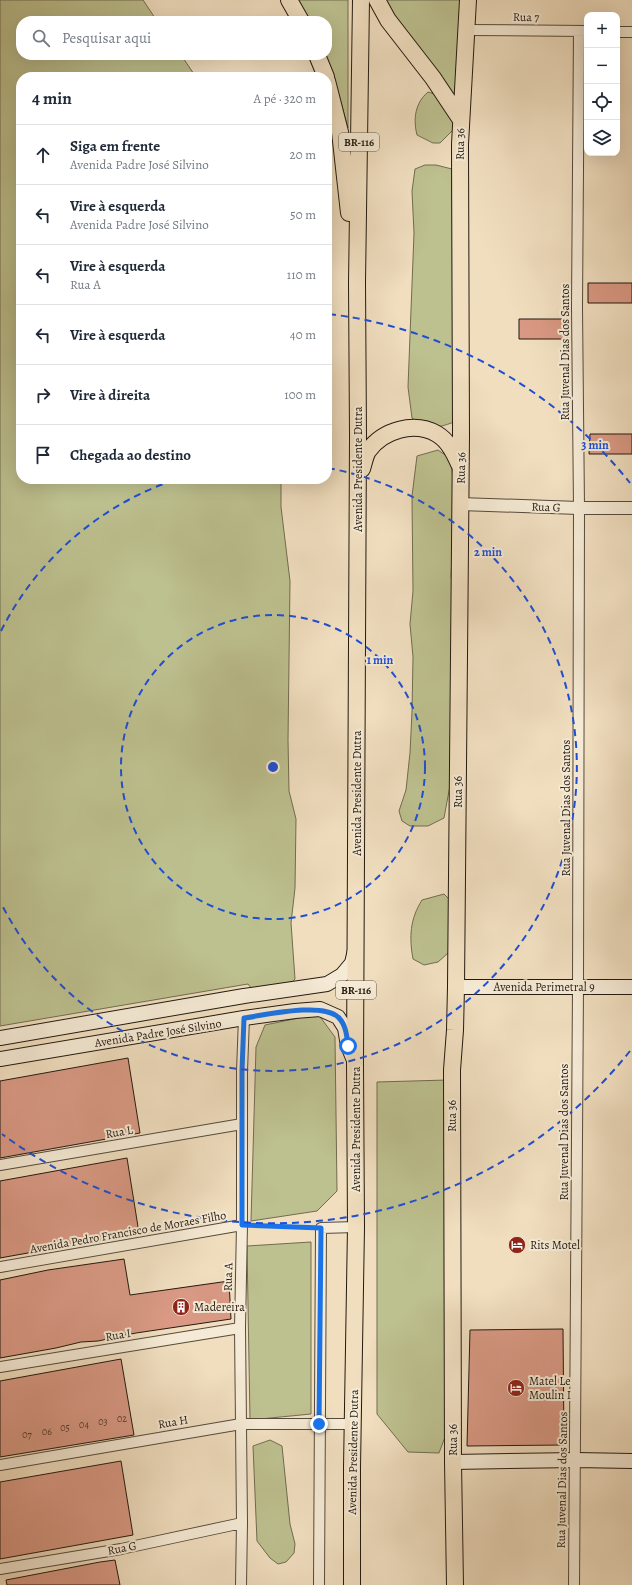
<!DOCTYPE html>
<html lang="pt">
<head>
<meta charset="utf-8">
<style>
	:root { --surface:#fff; --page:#f2f2f3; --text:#1f2937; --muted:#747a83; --line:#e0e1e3 }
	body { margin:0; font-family:Alegreya,serif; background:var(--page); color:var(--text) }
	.controls { position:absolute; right:12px; top:12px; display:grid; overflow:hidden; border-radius:8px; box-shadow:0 4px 16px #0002 }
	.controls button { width:36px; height:36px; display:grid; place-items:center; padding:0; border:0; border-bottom:1px solid var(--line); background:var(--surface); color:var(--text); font:20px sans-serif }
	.stop { position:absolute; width:12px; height:12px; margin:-9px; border:3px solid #1a73e8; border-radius:50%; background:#fff }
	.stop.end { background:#1a73e8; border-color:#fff; box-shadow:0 1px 4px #0008 }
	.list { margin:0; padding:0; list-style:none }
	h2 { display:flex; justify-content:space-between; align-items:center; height:52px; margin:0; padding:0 16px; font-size:17px }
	h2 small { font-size:13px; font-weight:400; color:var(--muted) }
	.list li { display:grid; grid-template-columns:26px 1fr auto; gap:12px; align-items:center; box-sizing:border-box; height:60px; padding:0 16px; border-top:1px solid var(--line) }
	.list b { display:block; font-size:15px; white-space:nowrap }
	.list p { margin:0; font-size:13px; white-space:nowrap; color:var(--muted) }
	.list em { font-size:13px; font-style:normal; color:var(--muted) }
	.icon { flex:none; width:22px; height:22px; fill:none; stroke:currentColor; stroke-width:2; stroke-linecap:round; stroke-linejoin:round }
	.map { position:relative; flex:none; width:632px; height:1585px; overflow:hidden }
	.search { position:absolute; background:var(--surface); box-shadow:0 4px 16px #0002; left:16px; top:16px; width:316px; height:44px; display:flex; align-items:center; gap:10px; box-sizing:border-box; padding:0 14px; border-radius:16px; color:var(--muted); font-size:15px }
	.panel { position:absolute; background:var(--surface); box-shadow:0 4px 16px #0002; left:16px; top:72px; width:316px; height:412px; border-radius:16px }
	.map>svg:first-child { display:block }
	.green { fill:#bdc08f; stroke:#706c50 }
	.building { fill:#d99984; stroke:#231910 }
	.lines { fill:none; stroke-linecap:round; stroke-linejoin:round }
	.minor-casing { stroke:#564a3c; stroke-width:12 }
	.tertiary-casing { stroke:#564a3c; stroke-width:14 }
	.secondary-casing { stroke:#231910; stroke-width:16 }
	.trunk-casing { stroke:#231910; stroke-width:18 }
	.path { stroke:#231910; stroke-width:2.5; stroke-dasharray:1 2; stroke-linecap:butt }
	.minor { stroke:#f5ead5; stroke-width:10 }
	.tertiary { stroke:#f5ead5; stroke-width:12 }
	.secondary { stroke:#f5ead5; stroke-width:14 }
	.trunk { stroke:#f0debf; stroke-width:16 }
	.route { stroke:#1a73e8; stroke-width:5 }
	.ring { fill:none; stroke:#1d4ed8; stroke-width:2; stroke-dasharray:7 5 }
	.labels { text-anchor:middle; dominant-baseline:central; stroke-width:4; stroke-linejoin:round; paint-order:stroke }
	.number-label { font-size:10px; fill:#50392d }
	.shield { fill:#f5ead5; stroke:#62584b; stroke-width:1 }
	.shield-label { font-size:11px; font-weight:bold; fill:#231910 }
	.street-label { font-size:12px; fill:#231910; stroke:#f5ead5 }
	.poi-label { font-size:12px; fill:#231910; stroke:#f5ead5; text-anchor:start }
	.centre { fill:#1d4ed8; stroke:#f5ead5; stroke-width:2 }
	.ring-label { font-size:12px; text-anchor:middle; font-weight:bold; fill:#1d4ed8; stroke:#f5ead5; stroke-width:4; stroke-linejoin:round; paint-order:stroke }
</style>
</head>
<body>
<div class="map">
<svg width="632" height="1585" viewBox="0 0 632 1585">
	<rect width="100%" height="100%" fill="#f0debf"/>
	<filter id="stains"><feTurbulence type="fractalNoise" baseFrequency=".005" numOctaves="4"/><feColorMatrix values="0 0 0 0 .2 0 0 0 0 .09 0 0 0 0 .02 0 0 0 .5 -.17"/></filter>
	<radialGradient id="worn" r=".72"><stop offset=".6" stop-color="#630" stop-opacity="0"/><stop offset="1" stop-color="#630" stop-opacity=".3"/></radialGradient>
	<path class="green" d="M0,0H143L157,21H21V55H181L196,77H21V479H281V507L290,581L288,740L289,791L296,819L295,888L291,923L295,979L288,987L256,994L248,984L0,1026Z
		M297,0H348V128L333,73L324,55H327V21H308Z
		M381,0H462L459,114Z
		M428,92L435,94L453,118L454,129L440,143H433L417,135C413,119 415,103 428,92Z
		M425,165H436L452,169L454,422C436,429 428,429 412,418L408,387L414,233L412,191L415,169Z
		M438,450L451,459L455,501L451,576L456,611V753L444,818L428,826H410L402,821L399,811L406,790L410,753L412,712L413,657L410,624L413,591L412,496L417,456Z
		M444,894L453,903L456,946L438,962L424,965L413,959C409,937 410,919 422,900Z
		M318,1014L335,1037L337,1191L317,1211L251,1221L256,1047L265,1025Z
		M447,1080L448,1429L439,1453L408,1452L377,1414V1082Z
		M311,1242V1414L250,1420L247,1246Z
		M270,1440L282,1446L290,1524L295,1544L294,1553L286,1562L278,1564L270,1558L257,1541L253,1446Z"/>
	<path class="building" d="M588,283H632V303H588Z
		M519,319H567V339H519Z
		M590,434H632V454H589Z
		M128,1058L140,1133L0,1158V1081Z
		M127,1158L139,1233L0,1258V1181Z
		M124,1259L130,1295L229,1281L231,1319L136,1333L98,1341L81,1342L56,1348L0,1358V1280L48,1270Z
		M563,1329L564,1445L467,1446L470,1330Z
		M121,1359L134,1435L0,1457V1381Z
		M121,1461L133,1535L0,1559V1482Z
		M115,1560L120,1585H7L6,1580L100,1562Z"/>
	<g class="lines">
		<defs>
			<path id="minor" d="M466,30L587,31
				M617,32H632
				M0,1165L242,1124
				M0,1267L242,1225
				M0,1367L240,1328
				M0,1465L241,1424H353
				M0,1569L121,1549L242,1523
				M241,1585L242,1523L240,1328L242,1225V1071L244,1018
				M319,1585L321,1228L356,1227
				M574,1585L578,988L579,508L577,307L579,31"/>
			<path id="tertiary" d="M460,504L579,508H632"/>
			<path id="secondary" d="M456,987H632
				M0,1038L244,996L327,984L342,975L352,963L355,950
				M0,1059L244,1018L295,1011L320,1009L338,1017L345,1028L348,1046L353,1058
				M453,1462L576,1460L632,1461"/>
			<path id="trunk" d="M289,0L301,21
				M377,0L388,20L433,78L461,120
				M317,55L326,77
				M327,81L340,132L349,213
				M362,469C364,463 365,456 368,451C383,430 414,421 437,434C449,441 455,455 460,466
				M352,1585V1467L356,1227L355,1063L358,436L357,283L361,0
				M455,1585L453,1462L452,1070L455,1030L456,987L461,435L460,144L468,0"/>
		</defs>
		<use href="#minor" class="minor-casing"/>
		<use href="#tertiary" class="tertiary-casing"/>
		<use href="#secondary" class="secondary-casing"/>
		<use href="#trunk" class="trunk-casing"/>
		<path class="path" d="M253,1225L312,1227"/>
		<use href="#minor" class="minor"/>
		<use href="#tertiary" class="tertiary"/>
		<use href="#secondary" class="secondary"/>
		<use href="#trunk" class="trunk"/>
	</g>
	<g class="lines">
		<path class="route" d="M319,1424L321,1228L242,1225V1071L244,1018C266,1015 322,1002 338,1017C346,1024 347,1037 348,1046"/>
	</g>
	<g class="ring">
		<circle cx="273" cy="767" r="152"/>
		<path d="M1 631A304 304 0 0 1 174 480M328 468A304 304 0 1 1 1 903"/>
		<path d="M630 1051A456 456 0 0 1 2 1134M329 314A456 456 0 0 1 630 483"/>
	</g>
	<defs>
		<symbol id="hotel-disc" viewBox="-11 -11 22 22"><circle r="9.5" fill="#8f2418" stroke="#f5ead5"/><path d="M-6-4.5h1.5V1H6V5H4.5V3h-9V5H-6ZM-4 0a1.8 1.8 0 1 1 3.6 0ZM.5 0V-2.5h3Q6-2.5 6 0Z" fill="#fff"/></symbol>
		<symbol id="building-disc" viewBox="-11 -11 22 22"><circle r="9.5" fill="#8f2418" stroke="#f5ead5"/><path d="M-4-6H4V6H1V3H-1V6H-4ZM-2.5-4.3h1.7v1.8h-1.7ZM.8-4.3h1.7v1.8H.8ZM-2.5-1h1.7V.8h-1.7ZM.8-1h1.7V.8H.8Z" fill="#fff"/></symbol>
	</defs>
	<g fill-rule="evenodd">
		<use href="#hotel-disc" x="507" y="1235" width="20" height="20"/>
		<use href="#building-disc" x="171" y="1297" width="20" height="20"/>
		<use href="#hotel-disc" x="506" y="1378" width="20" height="20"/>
	</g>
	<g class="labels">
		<g class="number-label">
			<text x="122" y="1418">02</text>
			<text x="103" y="1421">03</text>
			<text x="84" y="1424">04</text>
			<text x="65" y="1427">05</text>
			<text x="47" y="1431">06</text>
			<text x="27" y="1434">07</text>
		</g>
		<g class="shield">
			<rect x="339" y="133" width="40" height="18" rx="3"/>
			<rect x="336" y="981" width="40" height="18" rx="3"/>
		</g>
		<g class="shield-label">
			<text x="359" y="142">BR-116</text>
			<text x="356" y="990">BR-116</text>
		</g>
		<g class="street-label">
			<text transform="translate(526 17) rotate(1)">Rua 7</text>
			<text transform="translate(460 144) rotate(-89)">Rua 36</text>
			<text transform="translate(565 352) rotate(-90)">Rua Juvenal Dias dos Santos</text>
			<text transform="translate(461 468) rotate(-89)">Rua 36</text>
			<text transform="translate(358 469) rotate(-90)">Avenida Presidente Dutra</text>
			<text transform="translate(546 507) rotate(2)">Rua G</text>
			<text transform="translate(458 792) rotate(-90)">Rua 36</text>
			<text transform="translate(357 793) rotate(-90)">Avenida Presidente Dutra</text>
			<text transform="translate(566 808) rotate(-90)">Rua Juvenal Dias dos Santos</text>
			<text x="544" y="987">Avenida Perimetral 9</text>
			<text transform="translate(158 1033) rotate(-9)">Avenida Padre José Silvino</text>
			<text transform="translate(452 1116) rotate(-90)">Rua 36</text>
			<text transform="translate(356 1129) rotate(-90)">Avenida Presidente Dutra</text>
			<text transform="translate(119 1132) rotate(-10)">Rua L</text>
			<text transform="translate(564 1132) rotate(-90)">Rua Juvenal Dias dos Santos</text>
			<text transform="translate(128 1232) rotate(-10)">Avenida Pedro Francisco de Moraes Filho</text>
			<text transform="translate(228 1277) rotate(-89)">Rua A</text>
			<text transform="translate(118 1335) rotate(-9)">Rua I</text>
			<text transform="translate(173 1422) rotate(-10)">Rua H</text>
			<text transform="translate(453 1440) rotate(-90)">Rua 36</text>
			<text transform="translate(353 1452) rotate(-89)">Avenida Presidente Dutra</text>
			<text transform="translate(562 1480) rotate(-89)">Rua Juvenal Dias dos Santos</text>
			<text transform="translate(122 1548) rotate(-11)">Rua G</text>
		</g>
		<g class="poi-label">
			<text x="530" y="1245">Rits Motel</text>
			<text x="194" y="1307">Madereira</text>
			<text x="529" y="1381">Matel Le<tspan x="529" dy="14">Moulin I</tspan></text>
		</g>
	</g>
	<circle cx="273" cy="767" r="6" class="centre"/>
	<g class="ring-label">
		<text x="595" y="449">3 min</text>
		<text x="488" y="556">2 min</text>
		<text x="380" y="664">1 min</text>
	</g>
	<rect width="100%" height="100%" filter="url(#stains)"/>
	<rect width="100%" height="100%" fill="url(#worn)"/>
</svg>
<div class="controls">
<button>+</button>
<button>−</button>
<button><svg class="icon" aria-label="locate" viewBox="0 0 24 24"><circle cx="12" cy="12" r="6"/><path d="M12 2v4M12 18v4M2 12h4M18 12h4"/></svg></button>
<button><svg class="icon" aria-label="layers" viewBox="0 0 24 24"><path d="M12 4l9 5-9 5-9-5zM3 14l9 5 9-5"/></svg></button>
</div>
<div class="stop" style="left:348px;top:1046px"></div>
<div class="stop end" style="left:319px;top:1424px"></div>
<div class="search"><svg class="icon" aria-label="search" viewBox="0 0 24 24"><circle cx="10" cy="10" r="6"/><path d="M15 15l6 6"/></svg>Pesquisar aqui</div>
<section class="panel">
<h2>4 min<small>A pé · 320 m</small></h2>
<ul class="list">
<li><svg class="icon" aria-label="ahead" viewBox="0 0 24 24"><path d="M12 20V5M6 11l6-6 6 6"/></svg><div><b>Siga em frente</b><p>Avenida Padre José Silvino</p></div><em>20 m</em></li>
<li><svg class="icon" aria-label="left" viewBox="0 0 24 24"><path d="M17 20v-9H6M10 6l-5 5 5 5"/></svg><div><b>Vire à esquerda</b><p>Avenida Padre José Silvino</p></div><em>50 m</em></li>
<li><svg class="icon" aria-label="left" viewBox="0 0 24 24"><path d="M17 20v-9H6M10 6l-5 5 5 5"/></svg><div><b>Vire à esquerda</b><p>Rua A</p></div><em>110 m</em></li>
<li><svg class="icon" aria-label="left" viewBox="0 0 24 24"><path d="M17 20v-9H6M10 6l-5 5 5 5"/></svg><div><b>Vire à esquerda</b></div><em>40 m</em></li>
<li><svg class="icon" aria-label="right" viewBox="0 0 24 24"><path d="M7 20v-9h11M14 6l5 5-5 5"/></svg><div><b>Vire à direita</b></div><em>100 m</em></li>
<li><svg class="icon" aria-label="arrive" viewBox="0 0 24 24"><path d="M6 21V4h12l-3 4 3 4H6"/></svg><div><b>Chegada ao destino</b></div></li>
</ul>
</section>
</div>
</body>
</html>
